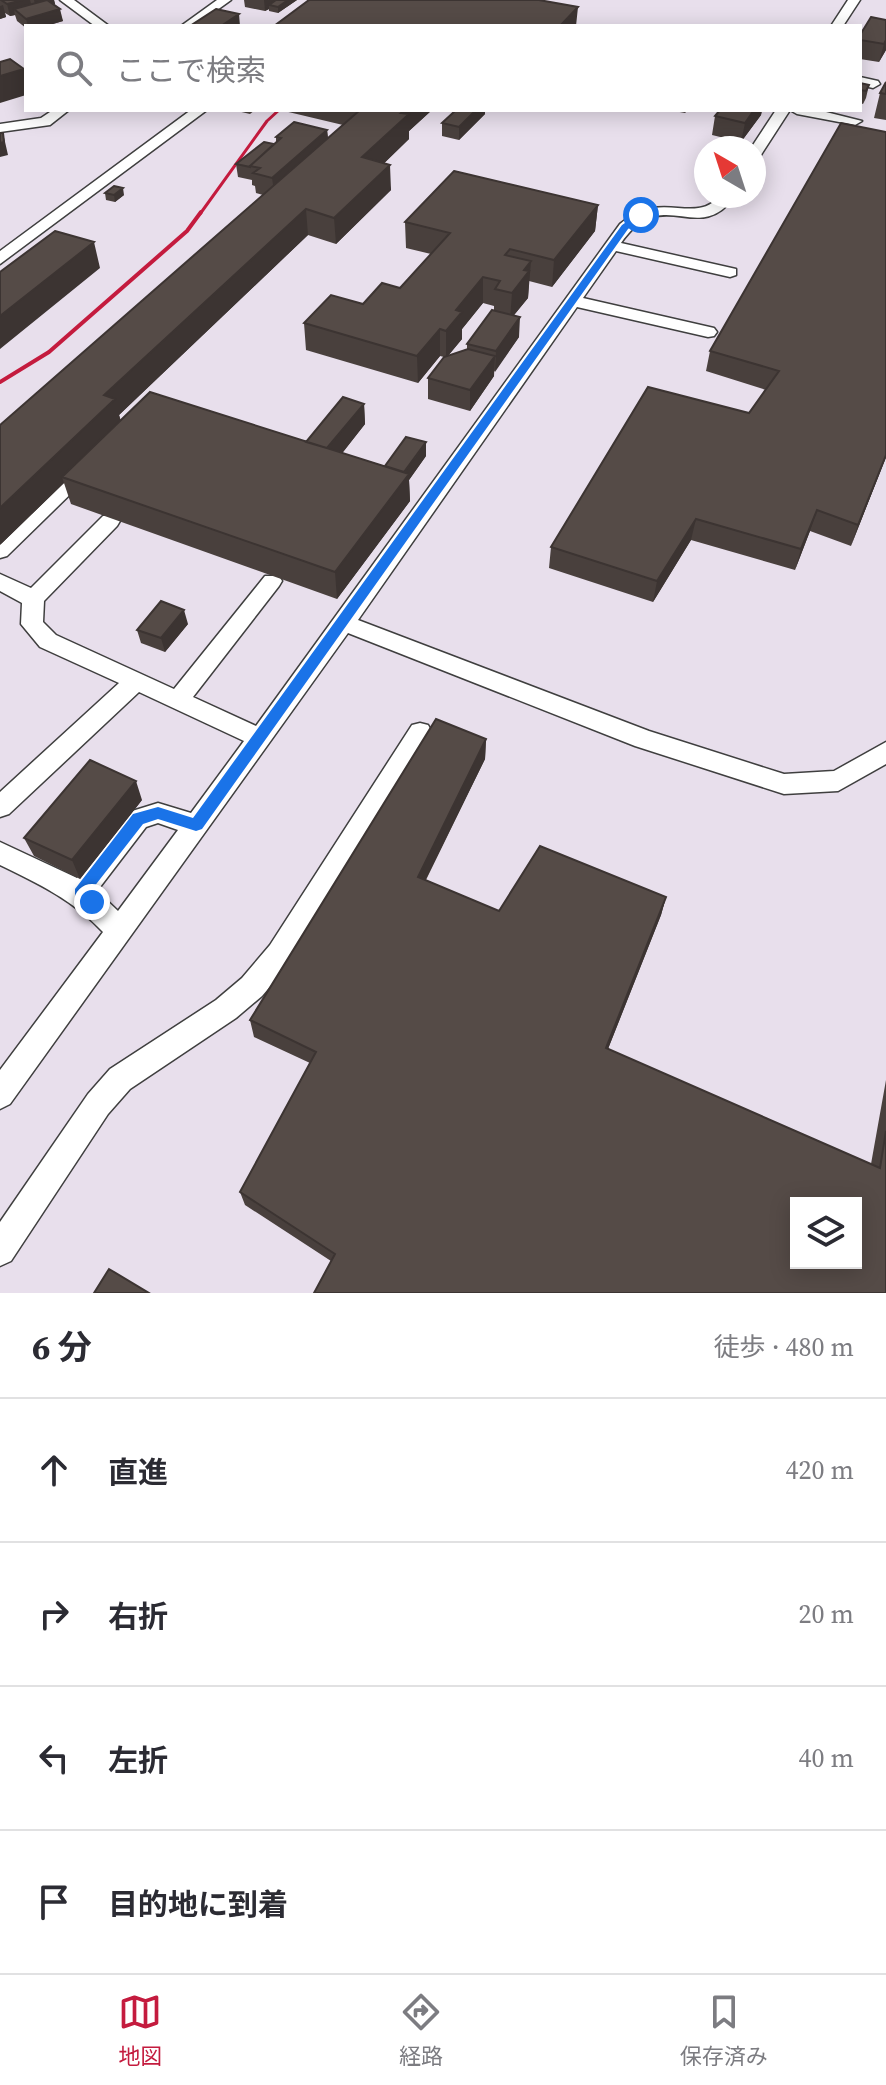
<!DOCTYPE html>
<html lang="ja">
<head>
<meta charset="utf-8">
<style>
	:root { --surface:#fff; --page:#f2f2f3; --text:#2b2b33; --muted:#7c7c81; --line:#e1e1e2; --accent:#c41b3e }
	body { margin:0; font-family:"Source Serif 4","Noto Sans JP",serif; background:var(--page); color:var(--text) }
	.controls { position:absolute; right:24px; bottom:24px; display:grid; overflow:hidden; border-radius:0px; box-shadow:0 4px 20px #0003 }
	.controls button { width:72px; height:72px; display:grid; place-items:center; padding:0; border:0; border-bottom:2px solid var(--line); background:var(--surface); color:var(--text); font:40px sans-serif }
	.compass { position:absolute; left:694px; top:136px; width:72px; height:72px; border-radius:50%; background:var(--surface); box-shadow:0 4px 20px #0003; rotate:321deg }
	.stop { position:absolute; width:24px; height:24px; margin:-18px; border:6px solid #1a73e8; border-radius:50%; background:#fff }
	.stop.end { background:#1a73e8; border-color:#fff; box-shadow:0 2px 8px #0008 }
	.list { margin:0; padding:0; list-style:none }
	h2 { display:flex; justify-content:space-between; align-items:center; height:104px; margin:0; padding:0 32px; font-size:34px }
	h2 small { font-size:26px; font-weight:400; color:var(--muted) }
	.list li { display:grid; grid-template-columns:52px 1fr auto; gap:24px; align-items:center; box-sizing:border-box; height:144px; padding:0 32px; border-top:2px solid var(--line) }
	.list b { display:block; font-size:30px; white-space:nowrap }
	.list em { font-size:26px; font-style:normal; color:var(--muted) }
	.icon { flex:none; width:44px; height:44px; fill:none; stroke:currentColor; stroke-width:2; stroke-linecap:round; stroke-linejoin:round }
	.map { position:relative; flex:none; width:886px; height:1293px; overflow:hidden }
	.search { position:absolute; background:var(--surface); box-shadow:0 4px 20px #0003; left:24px; right:24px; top:24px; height:88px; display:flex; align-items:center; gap:20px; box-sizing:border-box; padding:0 28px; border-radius:0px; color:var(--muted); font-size:30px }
	.sheet { height:680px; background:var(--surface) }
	nav { display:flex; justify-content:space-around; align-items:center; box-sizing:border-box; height:112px; border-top:2px solid var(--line); background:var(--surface); font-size:22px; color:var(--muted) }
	nav a { display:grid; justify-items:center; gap:4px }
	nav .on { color:var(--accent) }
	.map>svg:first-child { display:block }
	.industrial { fill:#e8dfec; fill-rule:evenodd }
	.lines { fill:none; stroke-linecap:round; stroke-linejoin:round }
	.minor-casing { stroke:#3f3f3f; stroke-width:3 }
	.minor { fill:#fff; fill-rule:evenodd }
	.rail-far1 { stroke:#c41b3e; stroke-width:3 }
	.rail { stroke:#c41b3e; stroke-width:4 }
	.wall { fill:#49403d; fill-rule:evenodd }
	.shaded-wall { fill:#3c3432 }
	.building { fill:#554b47; stroke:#3c3432; stroke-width:2; fill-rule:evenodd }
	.route { fill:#1a73e8 }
</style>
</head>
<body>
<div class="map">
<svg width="886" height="1293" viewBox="0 0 886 1293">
	<rect width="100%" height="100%" fill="#fff8ea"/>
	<path class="industrial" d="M0,0H886V1293H0ZM26,26H860V110H26ZM706,148H754V196H706ZM796,1203H856V1263H796Z"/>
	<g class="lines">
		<defs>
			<path id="minor" d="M60,0H74L109,26H95Z
				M217,0H231L195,26H181Z
				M848,0H860L843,26H831Z
				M860,77L878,81L880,84L873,88L860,85Z
				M53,110H69L50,125L0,132V124L41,118Z
				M191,110H207L0,264V251Z
				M776,110H790L759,158L754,159V148H751Z
				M790,110H818L862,121L855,125L797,114Z
				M720,196H735C697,248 664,182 621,243L736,269V275L730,277L616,251L583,298L714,328L717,332L714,336L708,337L577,307L358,620L649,731L784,774L834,771L886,742V764L838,791L784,794L635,746L348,633L10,1104L0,1109V1070L103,932C73,900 39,884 0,865V842L77,878L129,812L158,803L191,813L244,741L139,692L9,814L0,817V792L119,683L40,647L21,624L22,603L0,591V574L31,588L103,516H117L120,521L117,526L44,601L43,622L56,635L174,689L265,576H279L282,581L279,586L193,697L256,726L620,224C661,188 694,226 720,196ZM158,823L178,830L118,911L97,891L146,827Z
				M86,462L93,464L96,468L93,472L7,556L0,558V539L79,464Z
				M420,723L428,725L432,732L428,739L290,963L262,996L236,1018L130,1089L108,1114L11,1261L0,1266V1222L88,1094L110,1069L216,1000L242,978L270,945L412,725Z"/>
		</defs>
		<use href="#minor" class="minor-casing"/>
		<use href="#minor" class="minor"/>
		<path class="rail-far1" d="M200,214L267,121L279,110"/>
		<path class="rail" d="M0,382L49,352L187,231L201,212"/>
	</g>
	<path class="wall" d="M0,0H54L55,4H54L63,21L46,26H26V28L17,21L15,15L10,16L5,13L6,17L0,19Z
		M244,0H297L278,13L269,11V9L265,11L245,7Z
		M886,20V50L879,62L860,59V35Z
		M886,82V120L874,118L880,93Z
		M860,83L869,85L866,98L863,104L860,103Z
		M233,110H255L250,114Z
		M280,110H432L409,131V139L384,163L391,190L336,244L308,235L119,415L121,421L306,442L364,404L365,424L342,453L385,466L426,456L409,480L410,501L337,599L71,504L64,483L0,545L263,195L256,193L255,186L252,185V180L238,177L236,164L274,144L276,143V137L327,130L328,138L343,125Z
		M456,110H485V114L459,140L442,136V123Z
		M669,110H688L685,113Z
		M720,110H762L761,115L741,142L712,135L715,116Z
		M841,123L886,457L851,546L810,531L795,570L691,540L653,602L549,568L551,547L749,413L766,390L706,371L710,351Z
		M105,193L124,195L115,202L106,200Z
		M598,205L595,231L552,287L529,281L528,298L514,315L519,337L494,372V376L470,411L428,399V378L444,357L440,356L418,383L306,350L304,323L363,304L400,288L431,254L406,248L405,222ZM483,303L494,306V310L467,344V349L448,356L462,339V329Z
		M188,624L165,652L141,643L137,630Z
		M486,739L485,759L426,880L499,911L666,897L661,915L608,1049L871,1164L886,1080V1293L331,1261L245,1205L240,1192L310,1063L254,1037L250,1020Z
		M142,800L80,879L34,856L24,838Z"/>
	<path class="shaded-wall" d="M23,0H30L33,10L14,9L15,15L10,16L7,4Z
		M34,0H54L55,4L36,9Z
		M264,0H282L269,5V9L265,11Z
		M288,0H297L278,13V7Z
		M3,5L6,17L0,19V6Z
		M578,7L576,26H560Z
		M60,9L63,21L46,26H28L26,19Z
		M239,14L240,26H221Z
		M886,40V50L879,62L884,44Z
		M24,69L26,78V95L0,103V76Z
		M405,110H432L409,131V139L364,183L362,157Z
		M476,110H485V114L459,140V127Z
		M754,110H762L761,115L741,142L745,123Z
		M327,130L329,149L275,197L272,178Z
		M3,133L8,155L0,157V143Z
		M390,165L391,190L336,244L334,218Z
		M123,188L124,195L115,202L114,195Z
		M598,205L595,231L552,287L554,260Z
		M306,209L308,235L119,415L122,426L62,477L64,483L0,545V508L104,395Z
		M94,242L100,268L0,349V316Z
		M531,261L528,298L510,320L512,293L524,270Z
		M483,277V303L462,329V339L446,358V331L456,310Z
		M520,317L519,337L495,372L496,351Z
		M440,329V356L418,383L417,356Z
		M495,356L494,376L470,411V390Z
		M364,404L365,424L326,474L324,453Z
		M426,442V456L409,480L410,501L337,599L335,572Z
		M886,455V457L851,546L858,525Z
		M817,510L810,531L795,570L801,549Z
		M696,519L691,540L653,602L657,581Z
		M184,610L188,624L165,652L161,638Z
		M486,739L485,759L418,895V877Z
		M136,781L142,800L80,879L72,860Z
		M666,897L661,915L602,1064L606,1048Z"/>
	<path class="building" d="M1,0H23L7,4Z
		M47,0L60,9L26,19L14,9Z
		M276,0H288L278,7L269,5Z
		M309,0H539L578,7L560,26H274Z
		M216,9L239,14L221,26H190Z
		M871,17L886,20V40L884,44L860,40V35Z
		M10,59L24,69L0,76V62Z
		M886,82V94L880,93Z
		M860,83L869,85L866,91L860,90Z
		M360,110H405L401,113L409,114L362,157L390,165L334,218L306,209L104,395L115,399L0,508V425Z
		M456,110H476L459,127L442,123Z
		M720,110H754L745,123L715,116Z
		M294,122L327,130L272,178L253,173L260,168L250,166L281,138L276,137Z
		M841,123L886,132V455L858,525L817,510L801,549L696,519L657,581L551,547L648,387L749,413L779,371L710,351Z
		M0,133H3L4,142L0,143Z
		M264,142L274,144L250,166V167L236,164Z
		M454,171L598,205L554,260L510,249L505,255L531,261L524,270L529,271L512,293L495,289L500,281L483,277L456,310L462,312L446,331L440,329L417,356L304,323L331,295L363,304L382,283L400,288L450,233L405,222Z
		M114,186L123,188L114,195L105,193Z
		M55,231L94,242L0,316V272Z
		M492,310L520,317L496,351L467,344Z
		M468,349L495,356L470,390L428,378L444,357Z
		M150,392L409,474L335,572L62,477Z
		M343,397L364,404L327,448L306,442Z
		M406,437L426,442L404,472L385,466Z
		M161,601L184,610L161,638L137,630Z
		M436,719L486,739L418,877L499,911L540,846L666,897L606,1048L880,1168L886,1131V1293H314L335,1254L240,1192L316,1052L250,1020ZM796,1203H856V1263H796Z
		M90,760L136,781L72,860L24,838Z
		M109,1269L149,1293H94Z"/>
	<path class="route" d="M641,212L644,217L628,229L202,829L196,831L158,819L143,824L90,892L98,897V907L92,909L75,899V889L133,814L158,807L193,818L622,225Z"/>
</svg>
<div class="controls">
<button><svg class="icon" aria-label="layers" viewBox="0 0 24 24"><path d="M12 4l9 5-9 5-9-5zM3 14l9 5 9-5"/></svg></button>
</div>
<svg class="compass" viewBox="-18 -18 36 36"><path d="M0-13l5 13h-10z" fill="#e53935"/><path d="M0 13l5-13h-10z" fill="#7c7c81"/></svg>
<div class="stop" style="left:641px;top:215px"></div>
<div class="stop end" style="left:92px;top:902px"></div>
<div class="search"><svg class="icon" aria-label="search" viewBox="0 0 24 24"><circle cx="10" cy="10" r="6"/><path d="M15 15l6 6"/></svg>ここで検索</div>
</div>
<section class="sheet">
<h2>6 分<small>徒歩 · 480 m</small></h2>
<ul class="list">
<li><svg class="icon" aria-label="ahead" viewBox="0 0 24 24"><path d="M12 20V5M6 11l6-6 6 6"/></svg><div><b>直進</b></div><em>420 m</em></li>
<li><svg class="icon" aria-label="right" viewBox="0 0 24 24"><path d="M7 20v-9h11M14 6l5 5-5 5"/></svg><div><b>右折</b></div><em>20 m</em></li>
<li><svg class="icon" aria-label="left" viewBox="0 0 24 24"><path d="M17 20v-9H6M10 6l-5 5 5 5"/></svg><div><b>左折</b></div><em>40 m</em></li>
<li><svg class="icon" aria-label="arrive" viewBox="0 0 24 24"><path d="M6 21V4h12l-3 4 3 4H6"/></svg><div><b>目的地に到着</b></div></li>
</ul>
</section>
<nav>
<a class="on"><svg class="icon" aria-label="map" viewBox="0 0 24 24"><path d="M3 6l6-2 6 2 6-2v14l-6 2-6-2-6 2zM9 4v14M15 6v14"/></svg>地図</a>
<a><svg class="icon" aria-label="directions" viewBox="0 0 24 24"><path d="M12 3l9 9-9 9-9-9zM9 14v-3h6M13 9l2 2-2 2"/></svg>経路</a>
<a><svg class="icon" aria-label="saved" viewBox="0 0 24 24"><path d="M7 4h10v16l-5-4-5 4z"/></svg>保存済み</a>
</nav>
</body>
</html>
